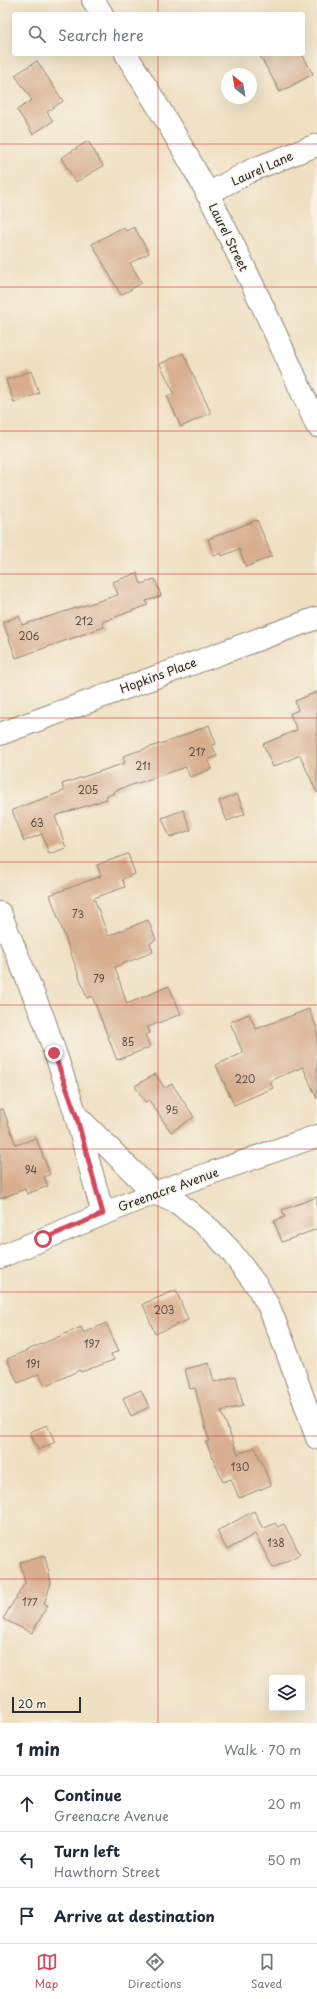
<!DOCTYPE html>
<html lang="en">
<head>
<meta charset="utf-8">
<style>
	:root { --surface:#fff; --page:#f6f6f7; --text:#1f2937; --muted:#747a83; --line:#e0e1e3; --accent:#d1495b }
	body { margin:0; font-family:"Playpen Sans",sans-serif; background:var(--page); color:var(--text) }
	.controls { position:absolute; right:12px; bottom:12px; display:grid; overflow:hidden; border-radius:4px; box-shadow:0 4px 16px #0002 }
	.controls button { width:36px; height:36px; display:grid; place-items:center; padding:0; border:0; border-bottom:1px solid var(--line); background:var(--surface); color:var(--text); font:20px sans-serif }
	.compass { position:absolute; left:221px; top:68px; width:36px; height:36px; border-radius:50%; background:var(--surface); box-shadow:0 4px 16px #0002; rotate:329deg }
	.scale { position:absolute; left:12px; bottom:10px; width:69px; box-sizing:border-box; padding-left:4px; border:2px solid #2b2b2b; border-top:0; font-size:11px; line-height:14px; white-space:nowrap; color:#2b2b2b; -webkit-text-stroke:3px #f7f3e8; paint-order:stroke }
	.stop { position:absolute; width:12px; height:12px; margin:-9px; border:3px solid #d1495b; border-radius:50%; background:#fff }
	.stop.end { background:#d1495b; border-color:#fff; box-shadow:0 1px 4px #0008 }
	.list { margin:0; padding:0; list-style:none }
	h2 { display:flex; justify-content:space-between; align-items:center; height:52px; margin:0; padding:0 16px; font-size:17px }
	h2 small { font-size:13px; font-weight:400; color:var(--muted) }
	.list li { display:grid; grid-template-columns:26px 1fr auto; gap:12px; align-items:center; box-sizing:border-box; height:56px; padding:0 16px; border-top:1px solid var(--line) }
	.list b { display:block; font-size:15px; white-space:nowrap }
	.list p { margin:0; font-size:13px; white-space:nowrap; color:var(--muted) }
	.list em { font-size:13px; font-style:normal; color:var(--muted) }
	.icon { flex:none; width:22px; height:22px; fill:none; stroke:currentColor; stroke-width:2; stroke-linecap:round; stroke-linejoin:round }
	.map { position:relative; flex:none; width:317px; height:1723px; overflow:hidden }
	.search { position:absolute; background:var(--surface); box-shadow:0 4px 16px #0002; left:12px; right:12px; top:12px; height:44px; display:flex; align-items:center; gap:10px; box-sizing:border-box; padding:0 14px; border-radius:4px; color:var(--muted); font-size:15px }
	.sheet { height:220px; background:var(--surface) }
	nav { display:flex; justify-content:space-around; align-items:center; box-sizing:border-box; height:56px; border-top:1px solid var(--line); background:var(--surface); font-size:11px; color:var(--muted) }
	nav a { display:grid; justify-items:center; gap:2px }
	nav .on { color:var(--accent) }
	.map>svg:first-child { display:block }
	.building { fill:#d8ae8f }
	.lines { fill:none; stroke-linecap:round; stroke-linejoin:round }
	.minor-casing { stroke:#8e8676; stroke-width:24 }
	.tertiary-casing { stroke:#8e8676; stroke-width:24 }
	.minor { stroke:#fff; stroke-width:22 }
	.tertiary { stroke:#fff; stroke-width:22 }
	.route { stroke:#d1495b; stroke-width:5 }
	.grid { fill:none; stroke:#d62828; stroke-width:1; stroke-opacity:0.55 }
	.labels { text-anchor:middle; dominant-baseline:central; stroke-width:3; stroke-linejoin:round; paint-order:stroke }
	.number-label { font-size:10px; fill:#564c44 }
	.street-label { font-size:12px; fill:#2b2b2b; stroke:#f7f3e8 }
</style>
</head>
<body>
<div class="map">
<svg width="317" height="1723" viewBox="0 0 317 1723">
	<rect width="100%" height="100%" fill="#f7f3e8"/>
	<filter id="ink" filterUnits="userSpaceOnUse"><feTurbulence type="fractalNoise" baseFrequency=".025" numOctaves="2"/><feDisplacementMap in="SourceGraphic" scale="8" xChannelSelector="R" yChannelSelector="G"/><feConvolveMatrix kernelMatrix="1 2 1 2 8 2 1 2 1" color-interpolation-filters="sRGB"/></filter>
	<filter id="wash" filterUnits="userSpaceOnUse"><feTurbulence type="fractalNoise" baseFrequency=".012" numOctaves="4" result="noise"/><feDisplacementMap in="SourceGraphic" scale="16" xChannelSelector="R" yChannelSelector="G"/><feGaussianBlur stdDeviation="0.9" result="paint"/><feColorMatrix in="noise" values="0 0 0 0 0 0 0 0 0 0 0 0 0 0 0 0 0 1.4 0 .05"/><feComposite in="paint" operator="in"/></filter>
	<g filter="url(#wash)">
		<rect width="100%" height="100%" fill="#f0e0c2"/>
		<g id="blocks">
			<path class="building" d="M259,54H302L313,74L280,92Z
				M37,61L63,101L47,112L53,121L33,134L17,110L32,100L15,75Z
				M88,141L103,166L76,182L61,158Z
				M123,227L126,231L134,227L149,253L130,263L142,283L121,295L92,244Z
				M183,353L211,413L181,427L167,396L174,393L160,364Z
				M31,371L39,393L14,403L6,380Z
				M257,520L272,556L246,567L239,549L222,556L221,553L214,556L208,539Z
				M137,573L141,584L155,579L161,596L146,601L148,605L102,622L104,627L16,658L3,622L19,616L22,625L118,595L113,582Z
				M317,692V793L300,755L273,767L263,744L297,730L290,714L298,710L295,701Z
				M209,725L216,744L212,745L217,756L208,760L211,769L190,777L186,767L114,791L115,793L106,796L107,799L55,816L66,848L49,854L42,834L24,841L12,810L64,791L62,784L125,763L123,756L175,739Z
				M237,794L245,814L227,821L219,801Z
				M183,810L191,830L170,837L162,818Z
				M128,854L135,874L122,879L125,887L94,898L108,936L148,920L156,940L150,943L153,952L115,967L127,1004L169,986L181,1014L148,1027L150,1033L145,1035L150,1047L117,1060L92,996L87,998L50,895L101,876L97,865Z
				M309,1009L317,1028V1099L303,1067L270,1081L273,1088L234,1105L216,1065L243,1053L230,1022L249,1014L256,1029Z
				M155,1074L165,1088L172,1084L194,1117L171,1132L149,1100L145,1102L135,1086Z
				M0,1109H3L16,1145L36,1138L50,1174L44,1177L48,1186L27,1194L25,1189L0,1199Z
				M317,1197V1229L282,1242L274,1221L285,1217L282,1210Z
				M176,1290L188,1320L155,1334L143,1304Z
				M106,1323L119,1351L111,1354L114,1360L81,1372L80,1370L45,1386L39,1374L18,1383L7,1359L81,1327L84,1333Z
				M209,1363L214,1382L236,1376L243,1406L221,1411L238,1454L255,1447L271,1485L239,1498L231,1479L223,1482L206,1442L209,1441L195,1388L190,1389L185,1369Z
				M141,1390L149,1407L131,1416L123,1398Z
				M47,1425L55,1442L38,1450L30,1432Z
				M254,1511L263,1529L275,1523L278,1527L284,1524L300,1554L273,1568L255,1534L227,1550L217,1531Z
				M45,1556L51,1583L44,1604L48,1605L32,1633L3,1619L25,1583L20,1562Z"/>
		</g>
	</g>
	<g filter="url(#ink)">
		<use href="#blocks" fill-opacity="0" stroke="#8e8676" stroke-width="1"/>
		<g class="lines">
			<defs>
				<path id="minor" d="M207,194L254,169L317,145
					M0,734L317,618
					M0,913L44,1020L76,1115L154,1193L178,1203L211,1230L229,1249L257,1286L269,1307L287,1352L317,1438
					M76,1116L103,1214
					M0,1257L154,1193L317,1136"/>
				<path id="tertiary" d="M93,0L102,14
					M126,54C156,103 187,153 213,204C250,277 284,351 317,426"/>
			</defs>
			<use href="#minor" class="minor-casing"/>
			<use href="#tertiary" class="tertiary-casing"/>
			<use href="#minor" class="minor"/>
			<use href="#tertiary" class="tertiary"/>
		</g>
	</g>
	<g class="lines" filter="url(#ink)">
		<path class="route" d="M43,1239L103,1214L76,1115L54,1053"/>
	</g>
	<path class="grid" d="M158,0V14M158,54V1723M0,144H317M0,287H317M0,431H317M0,574H317M0,718H317M0,862H317M0,1005H317M0,1149H317M0,1292H317M0,1436H317M0,1579H317"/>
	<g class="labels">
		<g class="number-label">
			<text x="84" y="620">212</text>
			<text x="29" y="635">206</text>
			<text x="197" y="751">217</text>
			<text x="143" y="765">211</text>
			<text x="88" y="789">205</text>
			<text x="37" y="822">63</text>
			<text x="78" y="913">73</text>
			<text x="99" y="978">79</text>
			<text x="128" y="1041">85</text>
			<text x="245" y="1078">220</text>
			<text x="172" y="1109">95</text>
			<text x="31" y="1169">94</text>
			<text x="164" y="1309">203</text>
			<text x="92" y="1343">197</text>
			<text x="33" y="1363">191</text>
			<text x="240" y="1466">130</text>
			<text x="276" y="1542">138</text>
			<text x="30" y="1601">177</text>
		</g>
		<g class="street-label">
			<text transform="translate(262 168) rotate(-24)">Laurel Lane</text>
			<text transform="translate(229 237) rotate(64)">Laurel Street</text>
			<text transform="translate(158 675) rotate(-20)">Hopkins Place</text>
			<text transform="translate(168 1189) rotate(-20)">Greenacre Avenue</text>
		</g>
	</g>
</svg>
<div class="controls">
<button><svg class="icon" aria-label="layers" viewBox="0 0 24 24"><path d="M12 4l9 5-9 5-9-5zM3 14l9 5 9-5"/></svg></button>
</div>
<svg class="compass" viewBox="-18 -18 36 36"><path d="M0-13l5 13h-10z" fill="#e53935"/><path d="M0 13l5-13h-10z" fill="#747a83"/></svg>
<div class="scale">20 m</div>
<div class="stop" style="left:43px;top:1239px"></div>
<div class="stop end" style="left:54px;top:1053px"></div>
<div class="search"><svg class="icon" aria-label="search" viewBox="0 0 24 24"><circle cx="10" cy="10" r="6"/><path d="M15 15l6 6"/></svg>Search here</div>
</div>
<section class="sheet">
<h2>1 min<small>Walk · 70 m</small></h2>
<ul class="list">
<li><svg class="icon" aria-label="ahead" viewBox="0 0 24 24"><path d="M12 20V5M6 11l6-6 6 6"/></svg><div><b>Continue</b><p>Greenacre Avenue</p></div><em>20 m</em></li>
<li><svg class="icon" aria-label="left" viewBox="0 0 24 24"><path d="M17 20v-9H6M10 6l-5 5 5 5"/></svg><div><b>Turn left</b><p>Hawthorn Street</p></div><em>50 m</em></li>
<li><svg class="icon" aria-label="arrive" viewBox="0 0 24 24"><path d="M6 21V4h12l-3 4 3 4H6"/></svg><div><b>Arrive at destination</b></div></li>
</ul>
</section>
<nav>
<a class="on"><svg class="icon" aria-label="map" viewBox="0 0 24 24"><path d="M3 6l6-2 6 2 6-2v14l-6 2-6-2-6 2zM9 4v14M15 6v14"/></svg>Map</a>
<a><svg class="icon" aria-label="directions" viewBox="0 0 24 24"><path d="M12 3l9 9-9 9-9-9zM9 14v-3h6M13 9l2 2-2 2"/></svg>Directions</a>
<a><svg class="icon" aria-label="saved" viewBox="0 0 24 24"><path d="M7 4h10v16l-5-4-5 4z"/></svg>Saved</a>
</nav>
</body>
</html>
